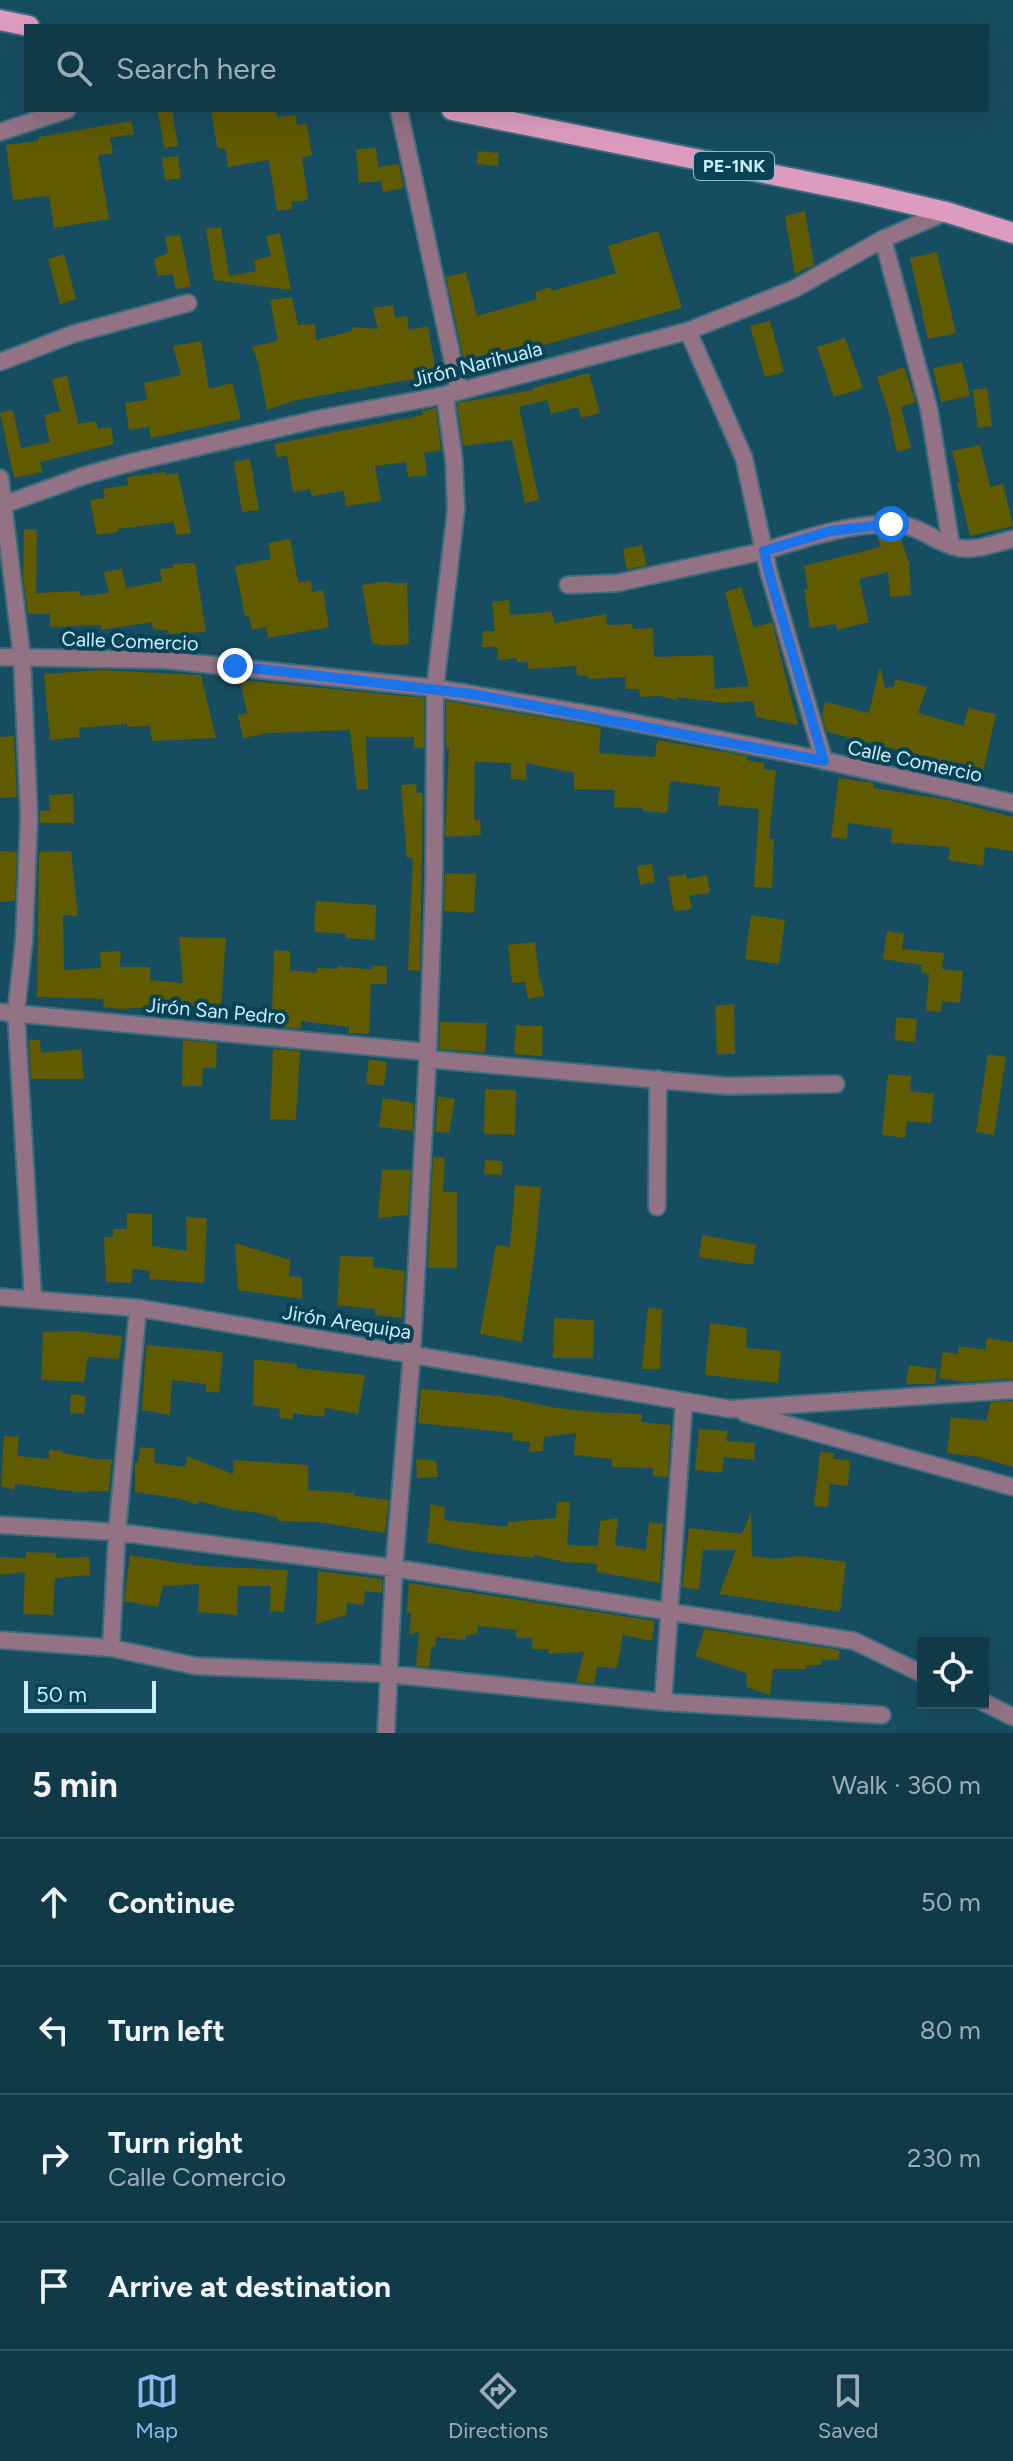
<!DOCTYPE html>
<html lang="en">
<head>
<meta charset="utf-8">
<style>
	:root { --surface:#113a48; --page:#1a414f; --text:#f1f3f6; --muted:#9cadb4; --line:#305460; --accent:#90b9f0 }
	body { margin:0; font-family:Figtree,sans-serif; background:var(--page); color:var(--text) }
	.controls { position:absolute; right:24px; bottom:24px; display:grid; overflow:hidden; border-radius:0px; box-shadow:0 8px 32px #0002 }
	.controls button { width:72px; height:72px; display:grid; place-items:center; padding:0; border:0; border-bottom:2px solid var(--line); background:var(--surface); color:var(--text); font:40px sans-serif }
	.scale { position:absolute; left:24px; bottom:20px; width:132px; box-sizing:border-box; padding-left:8px; border:4px solid #c9edfc; border-top:0; font-size:22px; line-height:28px; white-space:nowrap; color:#c9edfc; -webkit-text-stroke:6px #084255; paint-order:stroke }
	.stop { position:absolute; width:24px; height:24px; margin:-18px; border:6px solid #1a73e8; border-radius:50%; background:#fff }
	.stop.end { background:#1a73e8; border-color:#fff; box-shadow:0 2px 8px #0008 }
	.list { margin:0; padding:0; list-style:none }
	h2 { display:flex; justify-content:space-between; align-items:center; height:104px; margin:0; padding:0 32px; font-size:34px }
	h2 small { font-size:26px; font-weight:400; color:var(--muted) }
	.list li { display:grid; grid-template-columns:52px 1fr auto; gap:24px; align-items:center; box-sizing:border-box; height:128px; padding:0 32px; border-top:2px solid var(--line) }
	.list b { display:block; font-size:30px; white-space:nowrap }
	.list p { margin:0; font-size:26px; white-space:nowrap; color:var(--muted) }
	.list em { font-size:26px; font-style:normal; color:var(--muted) }
	.icon { flex:none; width:44px; height:44px; fill:none; stroke:currentColor; stroke-width:2; stroke-linecap:round; stroke-linejoin:round }
	.map { position:relative; flex:none; width:1013px; height:1733px; overflow:hidden }
	.search { position:absolute; background:var(--surface); box-shadow:0 8px 32px #0002; left:24px; right:24px; top:24px; height:88px; display:flex; align-items:center; gap:20px; box-sizing:border-box; padding:0 28px; border-radius:0px; color:var(--muted); font-size:30px }
	.sheet { height:616px; background:var(--surface) }
	nav { display:flex; justify-content:space-around; align-items:center; box-sizing:border-box; height:112px; border-top:2px solid var(--line); background:var(--surface); font-size:22px; color:var(--muted) }
	nav a { display:grid; justify-items:center; gap:4px }
	nav .on { color:var(--accent) }
	.map>svg:first-child { display:block }
	.building { fill:#605a00 }
	.lines { fill:none; stroke-linecap:round; stroke-linejoin:round }
	.minor-casing { stroke:#3b6d7f; stroke-width:20 }
	.tertiary-casing { stroke:#3b6d7f; stroke-width:20 }
	.primary-casing { stroke:#3b6d7f; stroke-width:24 }
	.minor { stroke:#937284; stroke-width:16 }
	.tertiary { stroke:#937284; stroke-width:16 }
	.primary { stroke:#dd9cbf; stroke-width:20 }
	.route { stroke:#1a73e8; stroke-width:10 }
	.labels { text-anchor:middle; dominant-baseline:central; stroke-width:8; stroke-linejoin:round; paint-order:stroke }
	.shield { fill:#084255; stroke:#8fbaca; stroke-width:2 }
	.shield-label { font-size:18px; font-weight:bold; fill:#c9edfc }
	.street-label { font-size:20px; fill:#c9edfc; stroke:#084255 }
</style>
</head>
<body>
<div class="map">
<svg width="1013" height="1733" viewBox="0 0 1013 1733">
	<rect width="100%" height="100%" fill="#174d60"/>
	<path class="building" d="M158,110H172L178,146L164,148Z
		M211,110H276L277,117L296,115L297,125L307,124L312,155L302,157L308,200L291,202L292,209L277,211L269,160L228,167L226,150L217,147Z
		M131,121L134,134L110,138L113,153L98,155L109,219L54,228L49,196L13,200L6,145L39,141V137Z
		M376,147L378,167L399,164L404,188L383,192L381,181L359,183L356,150Z
		M478,151L499,153L498,166L477,164Z
		M178,156L181,178L165,180L162,158Z
		M805,211L814,265L795,274L785,216Z
		M221,227L229,276L256,271L254,260L271,256L266,236L280,233L291,290L214,280L206,229Z
		M658,231L682,308L465,366L446,277L466,272L477,316L537,299L535,292L551,287L552,291L616,273L608,246Z
		M180,235L191,286L176,289L173,274L158,276L154,259L168,253L165,237Z
		M937,252L956,333L928,339L910,258Z
		M64,254L76,299L60,304L48,259Z
		M292,297L298,325L315,324L316,340L352,331V327L378,329L373,308L393,305L395,318L407,316L409,330L428,326L436,373L420,378L296,400L267,410L258,362L252,347L278,341L270,300Z
		M770,321L784,372L765,377L750,326Z
		M845,338L863,388L834,397L817,347Z
		M201,341L209,389L232,383L241,419L151,438L149,427L129,430L125,403L147,400L144,383L181,375L173,346Z
		M962,362L970,396L941,402L933,368Z
		M904,367L916,402L901,407L911,448L897,452L890,422H892L877,377Z
		M589,373L600,413L581,418L578,407L551,414L547,400L519,407L539,500L525,503L512,440L463,446L457,403L533,390V388Z
		M67,376L78,424L96,421L98,429L111,427L114,444L40,462L42,472L14,478L0,413L13,410L21,448L50,442L44,415L60,411L52,379Z
		M987,388L992,426L978,428L973,390Z
		M436,408L441,450L424,453L427,475L408,477L406,462L375,466L381,501L346,506L344,491L312,496L310,489L293,492L287,455L277,458L274,444L423,415L422,411Z
		M980,445L990,487L1003,484L1013,526L970,536L957,482H960L952,451Z
		M250,459L259,510L242,512L234,462Z
		M165,472L166,475L178,473L191,533L176,535L174,522L118,529V532L97,535L90,500L105,498L103,489L128,485L127,477Z
		M24,529L37,530L36,593L79,591L80,596L109,593L104,572L122,569L126,588L162,581L160,569L173,568V564L195,563L206,632L169,634L168,631L153,629L152,622L101,630V625L50,627V614H28L23,578Z
		M887,535L900,536L909,563L911,595L890,597L888,572L859,579L869,622L837,630L836,624L810,628L804,589H808L804,566L881,547L878,538Z
		M290,539L298,582L311,581L312,592L323,590L329,627L268,638L266,627L252,630L249,617L245,616L235,566L271,559L268,543Z
		M642,545L647,565L627,570L623,549Z
		M388,581L389,583H407L409,644L385,646L372,643L362,585Z
		M741,587L754,627L772,622L798,725L756,717L753,701L725,703L677,697V700L659,696L640,697L639,689H626L625,677L589,679L588,676L577,675L576,666L528,669V662H517V658L498,660L497,647H482L483,631H495L492,602L509,600L510,615L552,612L554,623L606,614L607,625L632,624L633,629L653,628L654,657L713,655L715,689L749,686L725,592Z
		M880,666L885,688L895,686V679L927,687L918,713L964,726L968,708L996,714L983,772L827,732L822,716L825,702L869,713Z
		M101,670L201,675L216,738L152,741L150,726L127,727V724L79,728L80,737L50,740L44,674Z
		M240,680L424,698V748H414V737H366L368,789L357,790L350,730L269,733L243,738L238,715L247,713Z
		M446,701L601,727L599,753L655,757L657,740L748,756L747,760L764,763V769L776,770L769,839H774L772,888L754,887L759,809L718,805L720,787L670,781L667,813L643,811V808L614,807L615,790L574,789V773L526,763V780L511,779V763L475,762L474,820L480,819L481,835L445,837L449,748H446Z
		M14,736L17,797L0,798V737Z
		M839,778L874,783L873,788L949,800L1013,817V851L985,847L983,866L948,860L950,847L891,843L892,829L848,823L847,839L831,837Z
		M416,784L417,793H423L420,971L408,970L413,858H407L401,785Z
		M73,794L74,823H40V811L50,810L49,795Z
		M0,851L17,852L15,901L0,902Z
		M71,851L78,916L63,915L64,970L101,968L100,952L121,951L120,967H150V980L183,983L179,937L226,938L221,1007L166,1006L120,1009L104,1007L103,999L37,997L39,852Z
		M652,864L655,882L640,885L637,866Z
		M445,873L476,874L474,913L444,911Z
		M686,874L687,879L707,875L710,893L689,896L692,909L674,911L668,877Z
		M316,901L376,905L375,940L346,938V934L314,932Z
		M751,915L785,920L779,964L745,959Z
		M887,931L904,934L902,949L944,953L942,969L963,971L960,1003L942,1001L941,1012L926,1011L929,974L921,973L922,965L883,959Z
		M535,942L540,983L542,982L544,996L528,999L525,982L512,983L508,945Z
		M274,950L290,951V970L317,973V968L338,969V966L372,970V966H387V984H371L369,1034L348,1033L349,1027L301,1021V1029L274,1027V1019H272Z
		M734,1004L735,1054H717L715,1006Z
		M896,1017L917,1019L915,1042L895,1040Z
		M440,1022L487,1023L485,1053L439,1049Z
		M516,1025L543,1026L542,1056L514,1054Z
		M29,1040H40L41,1053L81,1049L84,1079H31Z
		M183,1040L217,1043L216,1068H203L202,1086H182Z
		M273,1049L300,1051L296,1120L270,1119Z
		M988,1054L1006,1057L994,1135L976,1132Z
		M369,1059L387,1062L384,1086L366,1084Z
		M888,1074L911,1076L910,1091L934,1094L931,1123L907,1121L905,1138L882,1135Z
		M485,1089L516,1090L515,1135L484,1134Z
		M438,1096L455,1099L449,1133L435,1132Z
		M383,1098L414,1103L413,1131L379,1127Z
		M433,1157L445,1158L443,1192H457V1268H428Z
		M485,1160L502,1161V1175L484,1174Z
		M382,1170H411L408,1215L378,1218Z
		M515,1185L541,1187L535,1250L522,1342L480,1334L496,1245L510,1247Z
		M127,1213L152,1214V1246L187,1251L186,1217L207,1218L204,1283L149,1279L150,1271L133,1269L131,1283L106,1282L104,1237H113V1229H127Z
		M702,1235L756,1245L753,1265L699,1257Z
		M235,1243L290,1260L289,1276L302,1278V1299L238,1290Z
		M340,1256L374,1257L373,1267L405,1271L402,1318L375,1315V1309L337,1305Z
		M648,1308L662,1309L660,1369H642Z
		M554,1318L594,1320L593,1358H553Z
		M710,1323L747,1328L746,1348L781,1351L778,1383L705,1375Z
		M74,1331L122,1336L119,1359L88,1357L84,1382L41,1380L43,1332Z
		M987,1338L1013,1342V1379L965,1382L939,1378L943,1352L958,1354L959,1346L985,1350Z
		M146,1345L223,1352L219,1393L206,1391V1384L172,1380L170,1415L142,1410Z
		M254,1359L297,1364V1368L365,1375L358,1414L325,1408L324,1417L293,1413V1419L279,1418L280,1409L253,1405Z
		M909,1365L937,1369L935,1384H906Z
		M421,1389L499,1396L551,1407L592,1412L642,1414L641,1422L671,1425L668,1477L653,1476V1468L612,1467V1459L574,1455L576,1433L544,1437L543,1451L529,1452L530,1442L512,1440L513,1433L418,1423Z
		M71,1394L86,1396L84,1414L70,1413Z
		M1013,1401V1467L979,1457L947,1453L951,1417L986,1421L991,1402Z
		M699,1429L728,1431L726,1441L755,1443L754,1460L724,1457L722,1473L695,1470Z
		M4,1436L19,1437L17,1456L49,1459V1450L63,1451V1453L96,1459H112L109,1491L78,1492L15,1484V1490L1,1486Z
		M140,1447L155,1449L154,1463L186,1467L187,1456L233,1474L234,1460L308,1465V1490L354,1493V1496L389,1500L385,1533L318,1522L278,1521V1518L254,1512L233,1510L198,1501L197,1505L181,1499L135,1492V1461L138,1462Z
		M820,1452L834,1453L833,1459L850,1460L848,1486L830,1484L828,1507L814,1506Z
		M416,1459L436,1461L438,1477L417,1478Z
		M557,1502H570L567,1545L598,1546L600,1521L618,1518L615,1545L646,1550L649,1522L663,1524L660,1583L597,1572V1564L565,1562L534,1555V1558L470,1551L427,1542L431,1504L445,1507L444,1520L507,1527L508,1522L556,1518Z
		M751,1513L752,1556L775,1559L800,1556L846,1562L840,1612L719,1594L736,1550H703L699,1590L682,1587L689,1528L742,1534Z
		M26,1552L56,1553V1558L89,1557L90,1575L55,1578L53,1615L23,1614L25,1572L0,1575V1557L26,1558Z
		M130,1555L200,1566L288,1570L284,1612L270,1611L271,1586H238L237,1615L198,1612L199,1584L163,1586L158,1607L124,1601Z
		M318,1571L382,1579V1593L365,1591L364,1605L347,1603L346,1615L316,1624Z
		M409,1583L655,1621L652,1641L623,1635L617,1668L597,1667L594,1684L576,1682L584,1652L548,1654L549,1649H532V1638H516V1630L478,1626L477,1634L466,1635L465,1640L436,1637L435,1647L432,1646L429,1667L416,1666L419,1632L409,1634L411,1613H407Z
		M705,1629L840,1650L838,1660H822L821,1665H806V1669H773L770,1695L747,1687L746,1673L695,1656Z"/>
	<g class="lines">
		<defs>
			<path id="minor" d="M399,110L459,390
				M0,132L67,110
				M883,239L929,409L951,545
				M0,362L73,334L188,303
				M0,478L22,657L29,816L24,941L16,1012L33,1299
				M0,506L86,475L133,462L318,419L445,395L688,331L794,289L883,239L946,212
				M568,585L617,583L764,551L744,458L688,331
				M824,761L769,573L764,551C806,538 847,524 890,524C921,524 934,543 959,548C977,551 996,543 1013,539
				M0,1012L428,1052
				M427,1059L727,1086L836,1084
				M657,1207L658,1079
				M0,1297L138,1308L730,1409L1013,1390
				M745,1413L1013,1487
				M0,1525L117,1532L394,1568L854,1641L923,1674
				M0,1640L111,1648L196,1666L388,1674L663,1702L882,1715
				M111,1648L117,1532L138,1308
				M663,1702L684,1402
				M983,1702L1013,1717
				M386,1733L394,1568L412,1353L428,1052L434,882L435,688L456,510L454,461L445,395"/>
			<path id="tertiary" d="M0,657L165,660L435,688L600,716L813,758L1013,803"/>
			<path id="primary" d="M0,20L29,26
				M452,110L864,193L946,212L1013,233"/>
		</defs>
		<use href="#minor" class="minor-casing"/>
		<use href="#tertiary" class="tertiary-casing"/>
		<use href="#primary" class="primary-casing"/>
		<use href="#minor" class="minor"/>
		<use href="#tertiary" class="tertiary"/>
		<use href="#primary" class="primary"/>
	</g>
	<g class="lines">
		<path class="route" d="M235,666L472,694L824,761L769,573L764,551L830,531L891,524"/>
	</g>
	<g class="labels">
		<rect class="shield" x="694" y="152" width="80" height="28" rx="6"/>
		<g class="shield-label">
			<text x="734" y="166">PE-1NK</text>
		</g>
		<g class="street-label">
			<text transform="translate(477 364) rotate(-14)">Jirón Narihuala</text>
			<text transform="translate(130 641) rotate(2)">Calle Comercio</text>
			<text transform="translate(915 761) rotate(12)">Calle Comercio</text>
			<text transform="translate(216 1011) rotate(5)">Jirón San Pedro</text>
			<text transform="translate(347 1322) rotate(9)">Jirón Arequipa</text>
		</g>
	</g>
</svg>
<div class="controls">
<button><svg class="icon" aria-label="locate" viewBox="0 0 24 24"><circle cx="12" cy="12" r="6"/><path d="M12 2v4M12 18v4M2 12h4M18 12h4"/></svg></button>
</div>
<div class="scale">50 m</div>
<div class="stop" style="left:891px;top:524px"></div>
<div class="stop end" style="left:235px;top:666px"></div>
<div class="search"><svg class="icon" aria-label="search" viewBox="0 0 24 24"><circle cx="10" cy="10" r="6"/><path d="M15 15l6 6"/></svg>Search here</div>
</div>
<section class="sheet">
<h2>5 min<small>Walk · 360 m</small></h2>
<ul class="list">
<li><svg class="icon" aria-label="ahead" viewBox="0 0 24 24"><path d="M12 20V5M6 11l6-6 6 6"/></svg><div><b>Continue</b></div><em>50 m</em></li>
<li><svg class="icon" aria-label="left" viewBox="0 0 24 24"><path d="M17 20v-9H6M10 6l-5 5 5 5"/></svg><div><b>Turn left</b></div><em>80 m</em></li>
<li><svg class="icon" aria-label="right" viewBox="0 0 24 24"><path d="M7 20v-9h11M14 6l5 5-5 5"/></svg><div><b>Turn right</b><p>Calle Comercio</p></div><em>230 m</em></li>
<li><svg class="icon" aria-label="arrive" viewBox="0 0 24 24"><path d="M6 21V4h12l-3 4 3 4H6"/></svg><div><b>Arrive at destination</b></div></li>
</ul>
</section>
<nav>
<a class="on"><svg class="icon" aria-label="map" viewBox="0 0 24 24"><path d="M3 6l6-2 6 2 6-2v14l-6 2-6-2-6 2zM9 4v14M15 6v14"/></svg>Map</a>
<a><svg class="icon" aria-label="directions" viewBox="0 0 24 24"><path d="M12 3l9 9-9 9-9-9zM9 14v-3h6M13 9l2 2-2 2"/></svg>Directions</a>
<a><svg class="icon" aria-label="saved" viewBox="0 0 24 24"><path d="M7 4h10v16l-5-4-5 4z"/></svg>Saved</a>
</nav>
</body>
</html>
